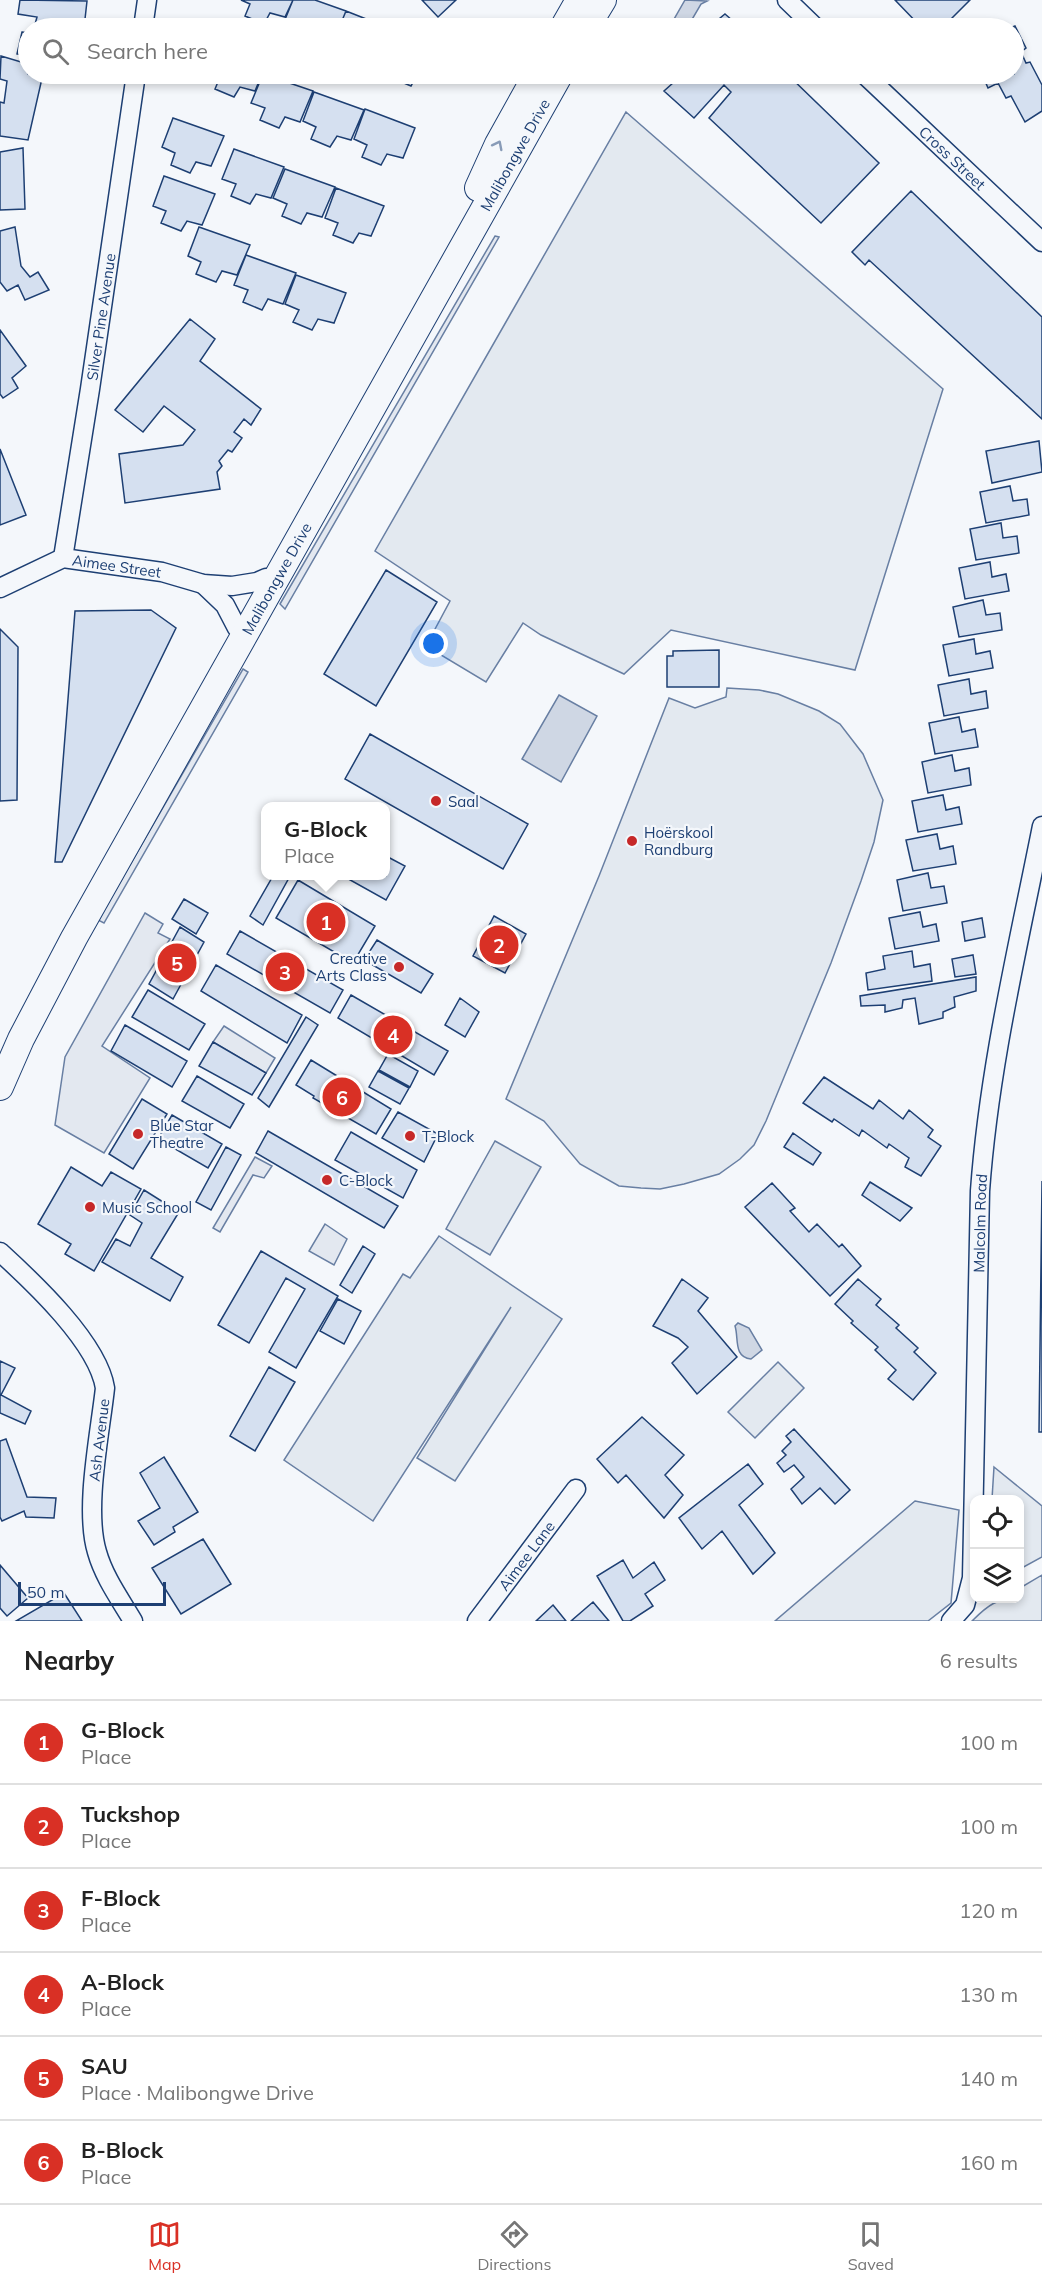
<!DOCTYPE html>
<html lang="en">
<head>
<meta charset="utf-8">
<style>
	:root { --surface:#fff; --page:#f6f6f6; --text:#222; --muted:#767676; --line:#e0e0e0; --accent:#d93025 }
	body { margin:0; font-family:Mulish,sans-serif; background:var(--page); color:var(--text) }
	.controls { position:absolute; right:18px; bottom:18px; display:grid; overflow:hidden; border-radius:12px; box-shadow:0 3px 9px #0003 }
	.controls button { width:54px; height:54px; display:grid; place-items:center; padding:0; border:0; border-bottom:2px solid var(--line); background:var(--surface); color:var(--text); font:30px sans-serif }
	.scale { position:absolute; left:18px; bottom:15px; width:148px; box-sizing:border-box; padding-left:6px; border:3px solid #1d3f73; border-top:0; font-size:16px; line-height:21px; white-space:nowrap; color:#1d3f73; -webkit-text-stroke:4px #f4f7fb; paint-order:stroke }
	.you { position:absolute; left:434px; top:644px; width:21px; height:21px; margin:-15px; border:4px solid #fff; border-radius:50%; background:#1a73e8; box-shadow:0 0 0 9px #1a73e833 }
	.badge { display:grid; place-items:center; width:39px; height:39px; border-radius:50%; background:var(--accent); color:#fff; font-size:20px; font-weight:700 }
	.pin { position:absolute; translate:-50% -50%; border:3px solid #fff; box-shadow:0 2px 6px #0006 }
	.popup { position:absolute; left:261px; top:802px; width:129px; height:78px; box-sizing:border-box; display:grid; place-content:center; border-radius:12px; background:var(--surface); filter:drop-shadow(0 2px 4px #0005); font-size:20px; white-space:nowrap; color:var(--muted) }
	.popup b { font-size:22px; color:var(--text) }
	.popup::after { content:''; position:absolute; left:50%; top:100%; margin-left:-12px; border:12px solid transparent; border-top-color:var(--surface) }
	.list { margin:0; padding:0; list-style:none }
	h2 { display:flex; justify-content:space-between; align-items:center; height:78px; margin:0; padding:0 24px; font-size:26px }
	h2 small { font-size:20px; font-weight:400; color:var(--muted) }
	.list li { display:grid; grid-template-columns:39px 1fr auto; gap:18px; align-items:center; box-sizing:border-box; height:84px; padding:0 24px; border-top:2px solid var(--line) }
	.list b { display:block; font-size:22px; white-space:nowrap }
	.list p { margin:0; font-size:20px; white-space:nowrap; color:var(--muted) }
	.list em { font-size:20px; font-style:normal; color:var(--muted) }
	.icon { flex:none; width:33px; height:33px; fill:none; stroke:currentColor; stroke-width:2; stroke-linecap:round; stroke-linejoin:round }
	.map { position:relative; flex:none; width:1042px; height:1621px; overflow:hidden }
	.search { position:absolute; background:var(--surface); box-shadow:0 3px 9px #0003; left:18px; right:18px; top:18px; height:66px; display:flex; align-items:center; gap:15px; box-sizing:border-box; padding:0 21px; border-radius:33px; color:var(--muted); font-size:22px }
	.sheet { height:582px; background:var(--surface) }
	nav { display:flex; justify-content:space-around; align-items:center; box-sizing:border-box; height:84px; border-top:2px solid var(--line); background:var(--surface); font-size:16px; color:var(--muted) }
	nav a { display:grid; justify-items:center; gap:3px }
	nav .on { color:var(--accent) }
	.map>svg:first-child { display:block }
	.green { fill:#e3e9f0; stroke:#687fa3; stroke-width:1.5 }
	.parking { fill:#e3e8f0; stroke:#687fa3; stroke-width:1.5 }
	.water { fill:#cfd7e4; stroke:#687fa3; stroke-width:1.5 }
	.building { fill:#d5e0f0; stroke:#1d3f73; stroke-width:1.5 }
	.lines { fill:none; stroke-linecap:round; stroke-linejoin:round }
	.street-casing { stroke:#1d3f73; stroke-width:21 }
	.secondary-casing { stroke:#1d3f73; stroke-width:28 }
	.street { stroke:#f4f7fb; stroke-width:18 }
	.secondary { stroke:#f4f7fb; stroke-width:26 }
	.oneway { stroke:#889bb7 }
	.poi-dot { fill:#c62828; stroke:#f4f7fb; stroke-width:2 }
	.labels { text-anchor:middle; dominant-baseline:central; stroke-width:4.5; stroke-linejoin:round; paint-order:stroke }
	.street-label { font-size:15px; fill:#1d3f73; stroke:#f4f7fb }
	.poi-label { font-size:15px; fill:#1d3f73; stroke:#f4f7fb; text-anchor:start }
</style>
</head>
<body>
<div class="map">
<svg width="1042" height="1621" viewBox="0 0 1042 1621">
	<rect width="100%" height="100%" fill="#f4f7fb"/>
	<path class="green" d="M626,112L943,389L855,670L671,630L624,674L541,635L523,623L486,682L426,646L450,601L375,551Z
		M727,688L759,690L778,694L819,711L840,724L863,754L883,800L874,842L861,881L831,963L766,1121L754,1145L740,1159L719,1174L684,1184L660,1189L641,1188L619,1186L580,1164L544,1121L506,1099L599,876L669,698L695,708L726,697Z
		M495,1141L541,1167L490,1255L446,1229Z
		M439,1236L562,1319L455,1481L417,1458L511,1307L373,1521L284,1460L403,1274L410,1278Z
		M778,1362L804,1388L755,1438L728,1412Z
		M994,1467L1042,1506V1557L1020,1569V1500L992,1499Z
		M915,1501L959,1510L951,1603L928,1621H775Z
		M1042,1575V1621H972C988,1605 997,1598 1020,1598V1588Z"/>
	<path class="parking" d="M495,236L499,237L285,609L280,604Z
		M243,669L248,672L104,923L98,920Z
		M145,913L163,924L158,933L170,939L102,1046L150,1078L104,1153L55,1125L65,1057Z
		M224,1026L275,1058L266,1073L213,1042Z
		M255,1157L272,1166L264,1178L253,1175L220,1232L213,1228Z
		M325,1224L347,1239L334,1265L309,1251Z"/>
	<path class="water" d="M685,0L707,1L701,4L687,28L673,21Z
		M559,695L597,716L561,782L522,759Z
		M738,1323L749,1328L762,1350L751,1359C733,1357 739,1338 735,1326Z"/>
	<path class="building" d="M20,0L87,1L84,28H34L37,17L18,14Z
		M241,0H293L285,17L270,13L264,24L245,16L250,4Z
		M293,0H315L346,11L339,28H298L284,22Z
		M422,0H456L438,17Z
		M895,0H970L942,28H922Z
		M346,11L389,28H339Z
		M725,14L741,28H708Z
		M1015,26L1026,48L1021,52L1026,63L1030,62L1042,85V111L1025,122L1011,96L1006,98L998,83L988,88L982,74H1014V28H1010Z
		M22,32L28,33V56L17,54Z
		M1,56L28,64V74H43L28,140L0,136V102L4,103L7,81L0,79Z
		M210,74H262L255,91L240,87L234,97L215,89L220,77Z
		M263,74L313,91L300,122L285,117L279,128L260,120L265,108L251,103Z
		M394,74H434L432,79L417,75L411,86L392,78Z
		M683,74H787L879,163L821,223L709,118L731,92L724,85L694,118L664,91Z
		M314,92L364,110L351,140L337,136L330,147L311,139L316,127L303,121Z
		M365,109L415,128L403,158L387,154L381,165L362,157L367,145L354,139Z
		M173,118L224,136L211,166L196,162L190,173L171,165L175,153L162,147Z
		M23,148L25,209L0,210V152Z
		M234,149L284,167L271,198L256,194L250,204L231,196L236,184L222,179Z
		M285,169L335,187L322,217L307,213L301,224L282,216L287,204L273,198Z
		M164,176L215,194L202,225L187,221L181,231L161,223L166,211L153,206Z
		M336,188L384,206L371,236L359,233L353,243L333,235L338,223L325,218Z
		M911,191L1042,317V419L869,260L865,265L852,252Z
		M15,227L21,266L30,277L38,272L49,290L25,300L18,285L7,291L0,282V231Z
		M199,227L250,245L237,275L222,271L216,282L196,274L201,262L188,256Z
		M246,255L296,273L283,304L268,299L262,310L243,302L248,290L234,285Z
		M296,275L346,293L334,323L318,319L312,330L293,322L299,310L285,304Z
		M190,319L215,339L200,361L261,409L251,425L244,419L234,432L242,438L232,452L228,450L219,461L222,466L217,472L220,489L125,503L119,454L183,445L195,430L164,406L143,432L115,410Z
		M0,330L26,366L12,378L18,388L3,398L0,394Z
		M1039,441L1042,472L992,483L986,451Z
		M0,449L26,515L0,525Z
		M1010,486L1013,501L1027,499L1029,515L986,523L980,492Z
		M1001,523L1003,538L1017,536L1019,553L976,560L970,529Z
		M990,562L992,577L1006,574L1009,591L965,599L959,568Z
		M386,570L437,602L376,706L324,674Z
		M983,600L986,615L1000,613L1002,630L959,637L953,607Z
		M151,610L176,628L62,862H55L75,611Z
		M0,629L18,647L17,800L0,801Z
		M974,639L976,654L990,651L993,668L949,676L943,645Z
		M719,650V687H667V656H673V651Z
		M969,679L971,694L986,691L988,708L944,716L938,685Z
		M959,717L962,732L975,729L978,747L935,754L929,723Z
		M370,734L528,824L503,869L345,779Z
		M952,755L955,771L969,768L971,785L928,793L922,762Z
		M943,795L946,810L959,807L962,824L918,832L912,801Z
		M937,834L940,849L953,846L956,864L913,871L906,840Z
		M386,856L405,866L386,900L343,876H386Z
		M928,873L931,888L944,886L947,903L903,911L897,880Z
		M273,876H290L263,925L250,916Z
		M298,880L375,926L353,963L276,918Z
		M184,899L208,913L196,934L172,919Z
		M920,912L923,927L936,924L939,941L895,949L889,918Z
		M494,916L526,934L505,973L473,956Z
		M982,918L985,937L965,941L962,922Z
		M180,927L204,942L173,999L149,984Z
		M240,931L343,990L330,1013L227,954Z
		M377,940L433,974L421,993L364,960Z
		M912,951L914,967L930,964L932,981L868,990L866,973L885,969L883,956Z
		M973,955L976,974L955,977L952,959Z
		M216,965L302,1015L287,1043L201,991Z
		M976,977V991L954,997L955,1007L943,1012V1018L919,1024L915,998L903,1000L902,1008L885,1012V1005L861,1006L860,996Z
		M148,990L205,1024L189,1050L132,1017Z
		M351,995L448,1051L434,1075L338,1018Z
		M460,998L479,1012L465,1037L445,1025Z
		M306,1017L318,1025L269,1107L258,1098Z
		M125,1025L187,1061L172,1087L111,1051Z
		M213,1042L266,1073L252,1095L199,1066Z
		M388,1054L418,1071L410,1087L379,1070Z
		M311,1060L391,1109L376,1134L313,1098L314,1096L296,1085Z
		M378,1071L409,1088L400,1104L369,1087Z
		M197,1076L244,1104L230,1128L182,1101Z
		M824,1077L873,1109L879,1100L903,1119L909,1110L933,1130L928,1137L941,1146L921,1176L905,1167L909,1158L889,1144L887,1148L862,1130L859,1136L834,1119L832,1122L803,1103Z
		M142,1099L167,1114L133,1169L109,1154Z
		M398,1112L438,1134L424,1162L382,1138Z
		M172,1115L222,1144L208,1168L158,1139Z
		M268,1131L398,1206L384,1228L256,1153Z
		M351,1132L417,1170L403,1198L335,1160Z
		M793,1133L821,1153L813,1165L784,1147Z
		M226,1147L241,1155L211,1210L196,1202Z
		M71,1167L102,1186L111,1172L141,1189L94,1271L65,1254L71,1244L38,1224Z
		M1042,1181V1432H1039Z
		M870,1182L912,1208L900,1221L862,1195Z
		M772,1183L795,1208L790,1211L809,1232L817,1224L839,1247L842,1244L861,1266L830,1296L745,1207Z
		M144,1190L179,1212L151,1258L183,1277L170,1301L102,1262L116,1239L130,1246L142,1223L130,1215Z
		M363,1246L375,1254L352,1293L340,1285Z
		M261,1251L338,1296L296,1368L269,1352L305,1289L286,1278L249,1343L218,1325Z
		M682,1279L708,1298L698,1311L737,1357L697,1394L672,1363L688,1347L678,1338L653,1326Z
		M858,1279L881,1299L876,1305L899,1325L896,1328L918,1348L914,1352L936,1373L913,1400L888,1379L896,1370L875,1350L878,1347L851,1323L853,1321L835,1304Z
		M338,1299L361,1311L344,1344L320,1331Z
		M0,1361L15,1368L1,1395L31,1411L25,1424L0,1413Z
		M269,1367L295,1382L255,1451L230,1436Z
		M642,1417L684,1455L665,1475L683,1495L664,1518L626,1475L618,1483L597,1459Z
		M794,1429L850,1490L835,1504L820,1488L802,1504L791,1489L804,1477L794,1465L784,1472L777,1463L786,1455L782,1451L791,1442L786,1436Z
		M6,1439L27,1497L56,1498L54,1518L26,1517L24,1511L2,1521L0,1517V1441Z
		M164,1457L198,1512L173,1527L175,1532L154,1545L138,1521L160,1508L140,1473Z
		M748,1464L763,1484L739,1505L775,1553L753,1574L722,1531L702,1549L679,1518Z
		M203,1539L231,1584L181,1614L152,1568Z
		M623,1560L633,1578L654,1562L665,1580L645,1594L653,1606L630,1621H623L597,1576Z
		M0,1565L28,1598L7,1616L0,1608Z
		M64,1593L82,1621H16Z
		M593,1602L609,1621H571Z
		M553,1605L566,1621H536Z"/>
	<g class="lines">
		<defs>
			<g id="street">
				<path d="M787,0L816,28"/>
				<path d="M143,28L147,0"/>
				<path id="s1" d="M864,74L1042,242"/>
				<path id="s2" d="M63,558L90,389L136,74"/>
				<path d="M203,584L225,605L237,628"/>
				<path id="s3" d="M0,588L63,558L162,572L203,584L232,586L257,582L266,578"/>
				<path d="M0,1252C34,1283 98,1343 105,1388C100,1434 84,1509 97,1552C104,1577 120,1599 133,1621"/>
				<path id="s4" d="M477,1621L576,1489"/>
				<path id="s5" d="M951,1621L965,1605L972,1578L980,1191C989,1067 1018,947 1042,826"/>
			</g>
			<g id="secondary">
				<path d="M563,28L579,0"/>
				<path d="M586,28L603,0"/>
				<path d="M478,188L498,144L537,74"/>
				<path id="s6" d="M0,1087L21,1039L74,938L560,74"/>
			</g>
		</defs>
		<use href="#street" class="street-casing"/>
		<use href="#secondary" class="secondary-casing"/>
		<use href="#street" class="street"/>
		<use href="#secondary" class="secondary"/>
	</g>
	<defs><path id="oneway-chevron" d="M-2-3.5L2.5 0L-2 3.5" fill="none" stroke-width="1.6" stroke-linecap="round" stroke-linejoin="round" transform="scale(1.5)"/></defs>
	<use class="oneway" href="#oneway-chevron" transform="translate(498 145) rotate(-63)"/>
	<g class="poi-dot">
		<circle cx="436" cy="801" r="6"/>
		<circle cx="632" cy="841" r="6"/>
		<circle cx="399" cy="967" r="6"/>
		<circle cx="138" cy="1134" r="6"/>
		<circle cx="410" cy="1136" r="6"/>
		<circle cx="327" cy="1180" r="6"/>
		<circle cx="90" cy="1207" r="6"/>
	</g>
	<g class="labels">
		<g class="street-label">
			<text stroke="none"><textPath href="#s6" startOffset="1065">Malibongwe Drive</textPath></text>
			<text stroke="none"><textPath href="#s1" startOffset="122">Cross Street</textPath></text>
			<text stroke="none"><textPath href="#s2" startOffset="244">Silver Pine Avenue</textPath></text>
			<text stroke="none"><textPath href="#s3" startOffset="124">Aimee Street</textPath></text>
			<text stroke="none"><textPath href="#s6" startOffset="579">Malibongwe Drive</textPath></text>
			<text stroke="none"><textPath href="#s5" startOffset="404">Malcolm Road</textPath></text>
			<text transform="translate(99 1440) rotate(-83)">Ash Avenue</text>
			<text stroke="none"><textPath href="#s4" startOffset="82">Aimee Lane</textPath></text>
		</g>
		<g class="poi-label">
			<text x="448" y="801">Saal</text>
			<text x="644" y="832">Hoërskool<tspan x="644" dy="17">Randburg</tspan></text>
			<text x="387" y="958" text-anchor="end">Creative<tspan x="387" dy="17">Arts Class</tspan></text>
			<text x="150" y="1125">Blue Star<tspan x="150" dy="17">Theatre</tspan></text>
			<text x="422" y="1136">T-Block</text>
			<text x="339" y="1180">C-Block</text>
			<text x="102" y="1207">Music School</text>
		</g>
	</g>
</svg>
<div class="controls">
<button><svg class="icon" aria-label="locate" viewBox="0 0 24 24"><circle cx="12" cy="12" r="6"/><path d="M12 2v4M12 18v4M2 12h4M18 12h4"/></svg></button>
<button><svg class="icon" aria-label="layers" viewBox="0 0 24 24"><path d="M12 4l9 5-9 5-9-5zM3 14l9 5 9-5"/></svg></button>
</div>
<div class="scale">50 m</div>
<div class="you"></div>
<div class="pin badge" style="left:326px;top:922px">1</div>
<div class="popup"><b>G-Block</b>Place</div>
<div class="pin badge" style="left:499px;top:945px">2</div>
<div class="pin badge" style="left:285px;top:972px">3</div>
<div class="pin badge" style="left:393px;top:1035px">4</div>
<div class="pin badge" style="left:177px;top:963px">5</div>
<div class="pin badge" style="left:342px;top:1097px">6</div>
<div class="search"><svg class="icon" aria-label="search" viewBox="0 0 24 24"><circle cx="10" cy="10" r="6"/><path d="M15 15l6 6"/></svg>Search here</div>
</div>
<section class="sheet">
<h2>Nearby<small>6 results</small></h2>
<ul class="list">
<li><span class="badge">1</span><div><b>G-Block</b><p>Place</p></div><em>100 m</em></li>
<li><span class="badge">2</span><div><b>Tuckshop</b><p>Place</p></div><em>100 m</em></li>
<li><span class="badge">3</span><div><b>F-Block</b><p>Place</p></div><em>120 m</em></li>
<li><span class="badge">4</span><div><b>A-Block</b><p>Place</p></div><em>130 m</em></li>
<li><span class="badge">5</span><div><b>SAU</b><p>Place · Malibongwe Drive</p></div><em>140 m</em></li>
<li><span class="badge">6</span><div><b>B-Block</b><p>Place</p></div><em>160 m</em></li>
</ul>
</section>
<nav>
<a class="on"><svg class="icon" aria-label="map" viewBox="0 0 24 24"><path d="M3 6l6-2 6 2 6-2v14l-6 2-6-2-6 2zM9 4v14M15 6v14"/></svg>Map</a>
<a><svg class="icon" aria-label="directions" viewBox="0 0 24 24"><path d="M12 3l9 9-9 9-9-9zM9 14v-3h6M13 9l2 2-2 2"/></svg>Directions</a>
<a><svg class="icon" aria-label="saved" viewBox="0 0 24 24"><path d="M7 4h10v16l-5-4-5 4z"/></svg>Saved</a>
</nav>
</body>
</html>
